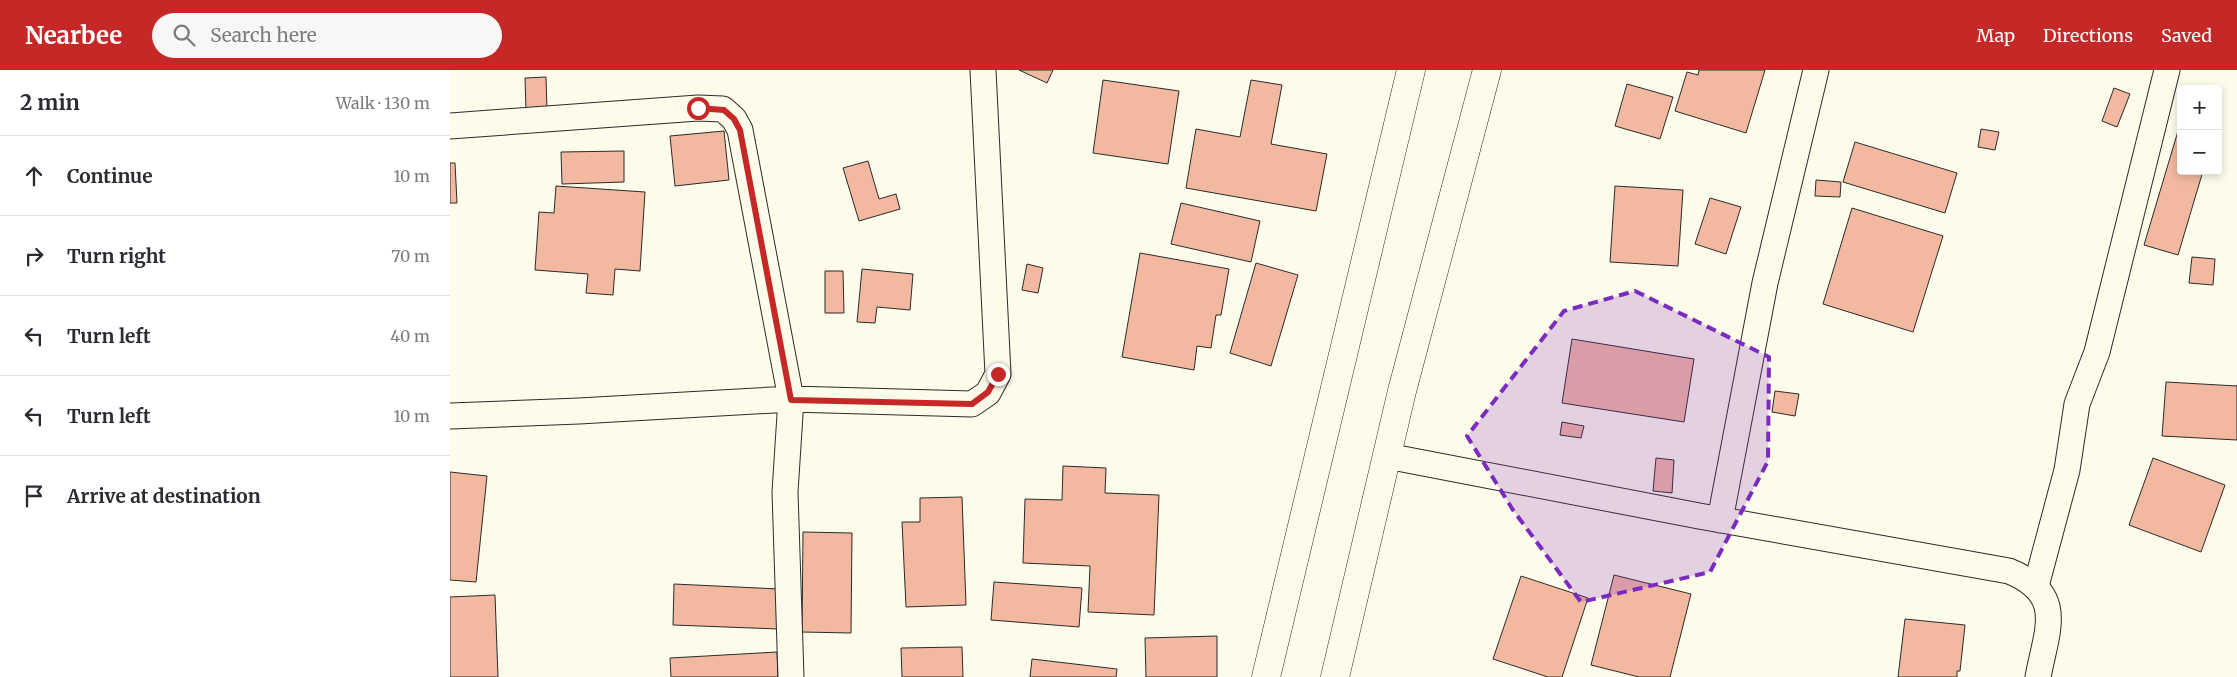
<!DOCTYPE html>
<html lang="en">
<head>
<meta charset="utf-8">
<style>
	:root { --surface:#fff; --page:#f7f7f7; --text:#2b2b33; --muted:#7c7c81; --line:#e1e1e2; --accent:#c62828 }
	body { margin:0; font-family:Merriweather,serif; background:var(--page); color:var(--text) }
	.controls { position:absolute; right:15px; top:15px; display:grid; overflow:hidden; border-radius:5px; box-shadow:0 2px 8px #0003 }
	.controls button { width:45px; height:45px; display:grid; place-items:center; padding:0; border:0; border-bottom:1px solid var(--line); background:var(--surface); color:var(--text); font:25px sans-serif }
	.stop { position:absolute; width:15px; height:15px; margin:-11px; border:4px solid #c62828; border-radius:50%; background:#fff }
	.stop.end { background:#c62828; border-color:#fff; box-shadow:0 1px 5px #0008 }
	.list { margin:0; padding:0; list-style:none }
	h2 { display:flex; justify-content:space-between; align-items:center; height:65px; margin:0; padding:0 20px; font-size:21px }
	h2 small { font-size:16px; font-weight:400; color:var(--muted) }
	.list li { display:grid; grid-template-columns:32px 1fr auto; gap:15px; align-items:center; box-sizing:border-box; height:80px; padding:0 20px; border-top:1px solid var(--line) }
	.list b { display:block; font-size:19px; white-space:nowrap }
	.list em { font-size:16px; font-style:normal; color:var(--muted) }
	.icon { flex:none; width:28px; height:28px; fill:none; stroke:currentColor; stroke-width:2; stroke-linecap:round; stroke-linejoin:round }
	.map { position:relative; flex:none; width:1787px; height:607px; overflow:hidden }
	header { display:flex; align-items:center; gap:30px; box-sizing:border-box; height:70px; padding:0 25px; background:var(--accent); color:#fff }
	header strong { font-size:24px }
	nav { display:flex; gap:28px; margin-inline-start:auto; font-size:18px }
	.search { width:350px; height:45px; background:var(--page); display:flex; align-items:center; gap:12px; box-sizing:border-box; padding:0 18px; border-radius:28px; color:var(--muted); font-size:19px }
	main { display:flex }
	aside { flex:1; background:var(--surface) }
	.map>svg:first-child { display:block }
	.building { fill:#f2b8a0; stroke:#2b2b2b }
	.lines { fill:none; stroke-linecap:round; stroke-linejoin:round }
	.street-casing { stroke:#2b2b2b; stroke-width:27 }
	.secondary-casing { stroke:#2b2b2b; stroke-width:29 }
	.street { stroke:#fdfbea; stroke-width:25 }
	.secondary { stroke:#fdfbea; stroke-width:28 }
	.route { stroke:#c62828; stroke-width:6 }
	.marked { fill:#7b2cbf; fill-opacity:0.2; stroke:#7b2cbf; stroke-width:4; stroke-dasharray:10 6; stroke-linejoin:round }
</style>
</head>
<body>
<header>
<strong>Nearbee</strong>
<div class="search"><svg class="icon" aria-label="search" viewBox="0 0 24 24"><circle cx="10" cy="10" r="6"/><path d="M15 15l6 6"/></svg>Search here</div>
<nav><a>Map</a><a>Directions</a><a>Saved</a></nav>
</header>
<main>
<aside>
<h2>2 min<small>Walk · 130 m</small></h2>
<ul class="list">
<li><svg class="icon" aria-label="ahead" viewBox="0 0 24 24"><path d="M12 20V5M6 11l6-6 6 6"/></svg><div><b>Continue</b></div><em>10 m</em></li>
<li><svg class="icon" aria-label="right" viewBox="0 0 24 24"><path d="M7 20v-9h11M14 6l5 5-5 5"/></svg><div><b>Turn right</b></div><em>70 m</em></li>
<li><svg class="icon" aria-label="left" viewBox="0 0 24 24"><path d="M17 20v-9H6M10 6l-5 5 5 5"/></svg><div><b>Turn left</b></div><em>40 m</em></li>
<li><svg class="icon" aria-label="left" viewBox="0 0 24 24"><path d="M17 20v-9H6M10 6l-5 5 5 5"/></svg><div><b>Turn left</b></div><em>10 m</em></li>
<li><svg class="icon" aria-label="arrive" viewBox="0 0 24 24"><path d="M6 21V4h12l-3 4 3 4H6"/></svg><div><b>Arrive at destination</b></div></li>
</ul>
</aside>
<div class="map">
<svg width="1787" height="607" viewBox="0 0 1787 607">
	<rect width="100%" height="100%" fill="#fdfbea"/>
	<path class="building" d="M569,0H603L597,13Z
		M1249,0H1315L1296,63L1225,41L1237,2L1248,5Z
		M96,7L97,40L76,41L75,8Z
		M653,10L729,21L718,94L643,83Z
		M801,10L832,15L821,74L877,84L866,141L736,118L746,59L790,67Z
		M1177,14L1223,27L1210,69L1165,56Z
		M1664,18L1680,24L1667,57L1652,51Z
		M1731,51V101H1753L1728,185L1694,175Z
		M1531,59L1549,62L1545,80L1528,77Z
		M274,61L279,110L225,116L220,66Z
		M1405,72L1507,103L1495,143L1393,112Z
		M174,81V112L112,114L111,82Z
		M418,91L429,129L446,124L450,139L409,151L393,98Z
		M0,93H5L7,133H0Z
		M1366,110L1391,112L1390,127L1365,126Z
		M106,116L195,122L190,201L165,199L163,225L136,223L138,204L85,200L89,142L104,143Z
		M1165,116L1233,120L1228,196L1160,192Z
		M1260,128L1291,137L1276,184L1245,174Z
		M731,133L810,151L801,192L721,174Z
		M1402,138L1493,166L1463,262L1373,234Z
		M690,183L779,199L771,245H766L761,278L747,276L744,300L672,287Z
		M1742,187L1765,189L1763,215L1739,213Z
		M806,193L848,205L821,296L780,283Z
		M577,194L593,198L588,223L572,220Z
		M412,199L463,204L460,240L427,237L425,253L407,252Z
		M375,201H393L394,243H375Z
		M1122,269L1244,289L1234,352L1112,333Z
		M1716,312L1787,316V370L1712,366Z
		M1325,321L1349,324L1345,346L1322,342Z
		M1112,352L1134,356L1131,368L1110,365Z
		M1206,388L1224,390L1222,423L1203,421Z
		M1703,388L1775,415L1751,482L1679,455Z
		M613,396L656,398L655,423L709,425L704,545L638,542L640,496L573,493L575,429L612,430Z
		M0,402L37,406L26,512L0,510Z
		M512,427L516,535L456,537L452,452H470V428Z
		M353,462L402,463L401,563L352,562Z
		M1164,505L1241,524L1220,607H1189L1141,595Z
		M1071,506L1138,528L1112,607H1098L1043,589Z
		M544,512L632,518L629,557L541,550Z
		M224,514L329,519L328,559L223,555Z
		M45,525L48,607H0V527Z
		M1455,549L1515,555L1510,601H1507V607H1448Z
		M767,566V607H696L695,568Z
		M512,577L513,607H452L451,578Z
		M327,582L328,607H221L220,588Z
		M582,589L667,599L666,607H580Z"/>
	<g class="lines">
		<defs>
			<path id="street" d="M0,56L248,38L273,39L284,49L290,60L341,329L335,422L341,607
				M0,346L129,341L341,329L522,334L538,323L548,304L533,0
				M937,386L1249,446L1559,501C1616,524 1597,559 1588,607
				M1270,450L1315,213L1366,0
				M1586,516L1617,400L1627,334L1647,282L1717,0"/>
			<path id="secondary" d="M816,607L961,0
				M885,607L952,321L1037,0"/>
		</defs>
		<use href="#street" class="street-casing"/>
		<use href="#secondary" class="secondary-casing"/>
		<use href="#street" class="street"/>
		<use href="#secondary" class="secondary"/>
	</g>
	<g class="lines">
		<path class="route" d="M248,38L274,40L284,49L290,60L341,330L522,334L538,322L548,304"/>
	</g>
	<path class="marked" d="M1185,221L1319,287L1318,391L1260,502L1131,532L1063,440L1017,366L1114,241Z"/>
</svg>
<div class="controls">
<button>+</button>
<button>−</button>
</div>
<div class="stop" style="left:248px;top:38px"></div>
<div class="stop end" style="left:548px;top:304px"></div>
</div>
</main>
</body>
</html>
